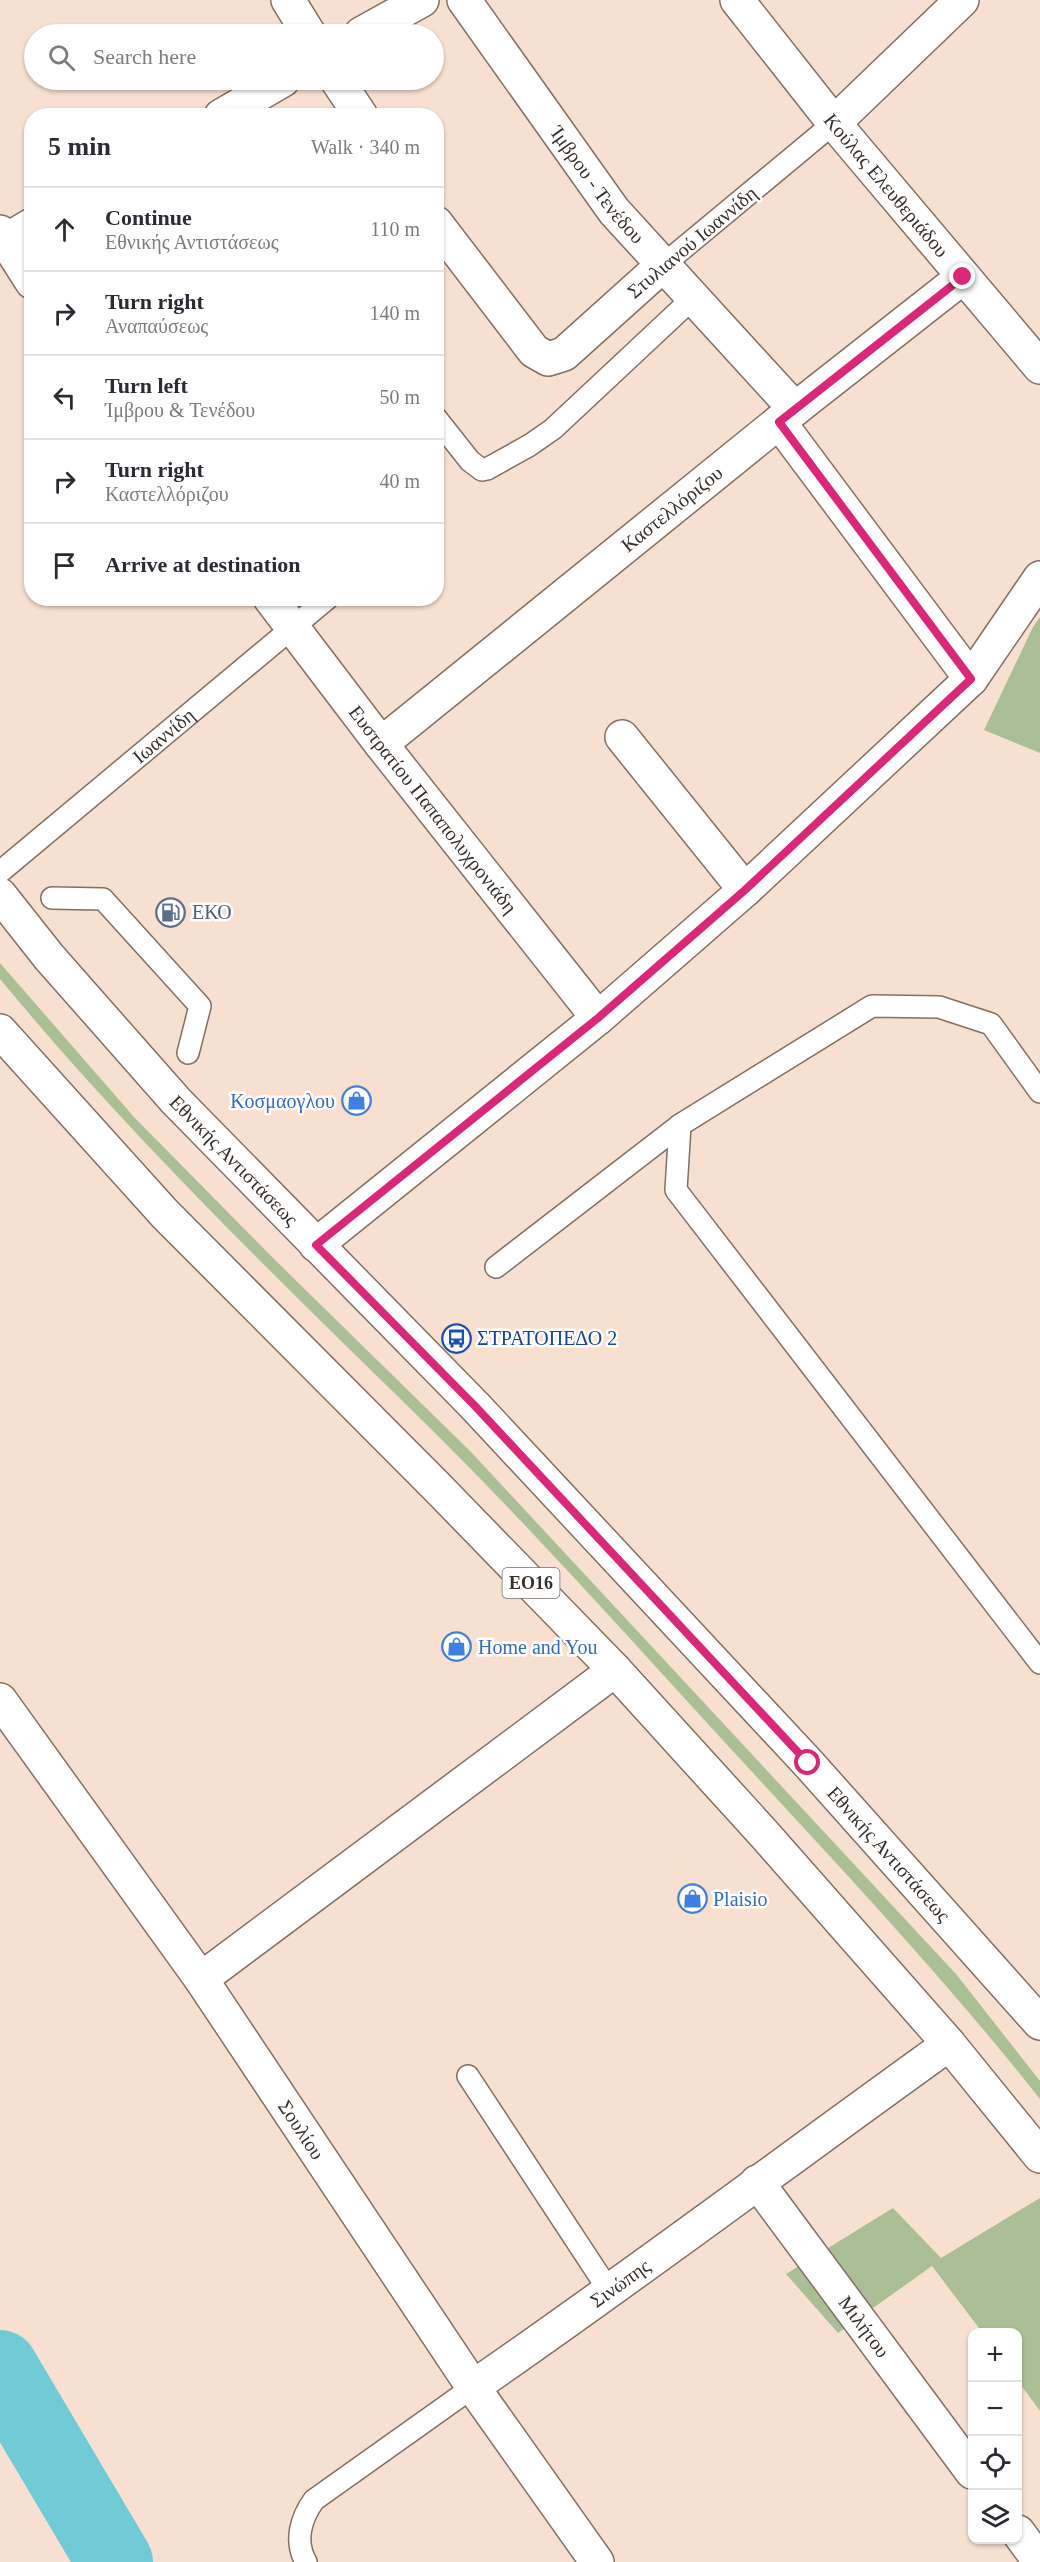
<!DOCTYPE html>
<html lang="en">
<head>
<meta charset="utf-8">
<style>
	:root { --surface:#fff; --page:#f2f2f3; --text:#2b2b33; --muted:#7c7c81; --line:#e1e1e2 }
	body { margin:0; font-family:Georgia,serif; background:var(--page); color:var(--text) }
	.controls { position:absolute; right:18px; bottom:18px; display:grid; overflow:hidden; border-radius:12px; box-shadow:0 2px 4px #0004 }
	.controls button { width:54px; height:54px; display:grid; place-items:center; padding:0; border:0; border-bottom:2px solid var(--line); background:var(--surface); color:var(--text); font:30px sans-serif }
	.stop { position:absolute; width:18px; height:18px; margin:-14px; border:4px solid #db2777; border-radius:50%; background:#fff }
	.stop.end { background:#db2777; border-color:#fff; box-shadow:0 2px 6px #0008 }
	.list { margin:0; padding:0; list-style:none }
	h2 { display:flex; justify-content:space-between; align-items:center; height:78px; margin:0; padding:0 24px; font-size:26px }
	h2 small { font-size:20px; font-weight:400; color:var(--muted) }
	.list li { display:grid; grid-template-columns:39px 1fr auto; gap:18px; align-items:center; box-sizing:border-box; height:84px; padding:0 24px; border-top:2px solid var(--line) }
	.list b { display:block; font-size:22px; white-space:nowrap }
	.list p { margin:0; font-size:20px; white-space:nowrap; color:var(--muted) }
	.list em { font-size:20px; font-style:normal; color:var(--muted) }
	.icon { flex:none; width:33px; height:33px; fill:none; stroke:currentColor; stroke-width:2; stroke-linecap:round; stroke-linejoin:round }
	.map { position:relative; flex:none; width:1040px; height:2562px; overflow:hidden }
	.search { position:absolute; background:var(--surface); box-shadow:0 2px 4px #0004; left:24px; top:24px; width:420px; height:66px; display:flex; align-items:center; gap:15px; box-sizing:border-box; padding:0 21px; border-radius:33px; color:var(--muted); font-size:22px }
	.panel { position:absolute; background:var(--surface); box-shadow:0 2px 4px #0004; left:24px; top:108px; width:420px; height:498px; border-radius:24px }
	.map>svg:first-child { display:block }
	.green { fill:#aabf95 }
	.lines { fill:none; stroke-linecap:round; stroke-linejoin:round }
	.river { stroke:#70cbd7; stroke-width:76 }
	.lane-casing { stroke:#846f61; stroke-width:24 }
	.street-casing { stroke:#846f61; stroke-width:36 }
	.primary-casing { stroke:#846f61; stroke-width:36 }
	.lane { stroke:#fff; stroke-width:21 }
	.street { stroke:#fff; stroke-width:33 }
	.primary { stroke:#fff; stroke-width:33 }
	.route { stroke:#db2777; stroke-width:8 }
	.labels { text-anchor:middle; dominant-baseline:central; stroke-width:5; stroke-linejoin:round; paint-order:stroke }
	.shield { fill:#fff; stroke:#746e6a; stroke-width:1.5 }
	.shield-label { font-size:18px; font-weight:bold; fill:#38302a }
	.street-label { font-size:20px; fill:#38302a; stroke:#fff }
	.service-label { font-size:20px; fill:#4e5e75; stroke:#fff; text-anchor:start }
	.shop-label { font-size:20px; fill:#366cbe; stroke:#fff; text-anchor:start }
	.transit-label { font-size:20px; fill:#164399; stroke:#fff; text-anchor:start }
</style>
</head>
<body>
<div class="map">
<svg width="1040" height="2562" viewBox="0 0 1040 2562">
	<rect width="100%" height="100%" fill="#f8e0d1"/>
	<path class="green" d="M1040,617V753L984,730L1033,627Z
		M0,963L134,1117L275,1260L471,1452L563,1551L956,1974L1040,2081V2099C943,1976 836,1863 730,1748C631,1640 534,1531 430,1428C282,1283 132,1139 0,979Z
		M1040,2198V2411L1018,2381V2332H982L932,2266L838,2333L786,2274L893,2208L941,2258Z"/>
	<g class="lines">
		<path class="river" d="M0,2368L115,2562"/>
		<defs>
			<g id="lane">
				<path d="M663,265L834,123"/>
				<path d="M436,418L470,461L482,470L487,469L530,445L553,429L693,298"/>
				<path id="s1" d="M0,872L328,598"/>
				<path d="M52,898L103,899L200,1006L188,1053"/>
				<path d="M1040,1092L991,1024L939,1007L872,1006L680,1125L676,1190L1040,1663"/>
				<path d="M496,1267L680,1125"/>
				<path d="M468,2076L610,2292"/>
				<path d="M306,2562C294,2541 301,2518 314,2500L473,2387"/>
			</g>
			<g id="street">
				<path d="M288,0L309,34"/>
				<path id="s2" d="M464,0L614,211L795,409"/>
				<path id="s3" d="M737,0L834,123L1040,367"/>
				<path d="M361,34L422,0"/>
				<path d="M337,80L361,116"/>
				<path d="M221,116L283,80"/>
				<path d="M834,123L962,0"/>
				<path d="M436,223L534,351L548,359L564,354L663,265"/>
				<path d="M0,232L32,282"/>
				<path d="M0,244L32,225"/>
				<path d="M779,422L971,679"/>
				<path id="s4" d="M270,598L381,744L598,1018"/>
				<path d="M622,737L745,890"/>
				<path id="s5" d="M381,744L795,409L963,277"/>
				<path d="M316,1245L598,1018L745,890L971,679L1040,578"/>
				<path id="s6" d="M0,1700L201,1979L473,2387L597,2562"/>
				<path d="M201,1979L615,1670"/>
				<path id="s7" d="M757,2182L972,2472"/>
				<path id="s8" d="M473,2387C634,2276 790,2158 949,2044"/>
				<path d="M1018,2532L1040,2562"/>
			</g>
			<g id="primary">
				<path id="s9" d="M0,895L49,957L176,1101L475,1406L808,1763L1040,2023"/>
				<path d="M0,1031L165,1214L436,1486L615,1670L765,1835L949,2044L1040,2156"/>
			</g>
		</defs>
		<use href="#lane" class="lane-casing"/>
		<use href="#street" class="street-casing"/>
		<use href="#primary" class="primary-casing"/>
		<use href="#lane" class="lane"/>
		<use href="#street" class="street"/>
		<use href="#primary" class="primary"/>
	</g>
	<g class="lines">
		<path class="route" d="M808,1763L475,1406L316,1245L598,1018L745,890L971,679L779,422L963,277"/>
	</g>
	<defs>
		<symbol id="fuel-ring" viewBox="-11 -11 22 22"><circle r="9.5" fill="#fff" stroke="#5c6f8a" stroke-width="1.5"/><path d="M-5.5-6h7V0h2V4h1.3V-2.5L3-4.5l.8-.8L6-3V5H2.5V1h-1V6h-7ZM-4.2-4.7v3.2H.2V-4.7Z" fill="#5c6f8a"/></symbol>
		<symbol id="shop-ring" viewBox="-11 -11 22 22"><circle r="9.5" fill="#fff" stroke="#3f7fe0" stroke-width="1.5"/><path d="M-5-2.5h2.3a2.7 3.5 0 0 1 5.4 0H5L5.5 6h-11ZM-1.5-2.5h3a1.5 2.3 0 0 0-3 0Z" fill="#3f7fe0"/></symbol>
		<symbol id="bus-ring" viewBox="-11 -11 22 22"><circle r="9.5" fill="#fff" stroke="#1a4fb4" stroke-width="1.5"/><path d="M-5-6H5V4H4V6H2V4H-2V6H-4V4H-5ZM-3.5-4V0h7V-4ZM-3.5 1.2v1.5H-2V1.2ZM2 1.2v1.5H3.5V1.2Z" fill="#1a4fb4"/></symbol>
	</defs>
	<g fill-rule="evenodd">
		<use href="#fuel-ring" x="154" y="896" width="33" height="33"/>
		<use href="#shop-ring" x="340" y="1084" width="33" height="33"/>
		<use href="#bus-ring" x="440" y="1322" width="33" height="33"/>
		<use href="#shop-ring" x="440" y="1630" width="33" height="33"/>
		<use href="#shop-ring" x="676" y="1882" width="33" height="33"/>
	</g>
	<g class="labels">
		<rect class="shield" x="502.5" y="1568" width="57" height="30" rx="4.5"/>
		<g class="shield-label">
			<text x="531" y="1583">ΕΟ16</text>
		</g>
		<g class="street-label">
			<text stroke="none"><textPath href="#s2" startOffset="228">Ίμβρου - Τενέδου</textPath></text>
			<text stroke="none"><textPath href="#s3" startOffset="238">Κούλας Ελευθεριάδου</textPath></text>
			<text transform="translate(692 242) rotate(-40)">Στυλιανού Ιωαννίδη</text>
			<text stroke="none"><textPath href="#s5" startOffset="374">Καστελλόριζου</textPath></text>
			<text stroke="none"><textPath href="#s1" startOffset="213">Ιωαννίδη</textPath></text>
			<text stroke="none"><textPath href="#s4" startOffset="267">Ευστρατίου Παπαπολυχρονιάδη</textPath></text>
			<text stroke="none"><textPath href="#s9" startOffset="354">Εθνικής Αντιστάσεως</textPath></text>
			<text stroke="none"><textPath href="#s9" startOffset="1308">Εθνικής Αντιστάσεως</textPath></text>
			<text stroke="none"><textPath href="#s6" startOffset="525">Σουλίου</textPath></text>
			<text stroke="none"><textPath href="#s8" startOffset="180">Σινώπης</textPath></text>
			<text stroke="none"><textPath href="#s7" startOffset="180">Μιλήτου</textPath></text>
		</g>
		<g class="service-label">
			<text x="192" y="912">ΕΚΟ</text>
		</g>
		<g class="shop-label">
			<text x="335" y="1101" text-anchor="end">Κοσμαογλου</text>
			<text x="478" y="1647">Home and You</text>
			<text x="713" y="1899">Plaisio</text>
		</g>
		<g class="transit-label">
			<text x="477" y="1338">ΣΤΡΑΤΟΠΕΔΟ 2</text>
		</g>
	</g>
</svg>
<div class="controls">
<button>+</button>
<button>−</button>
<button><svg class="icon" aria-label="locate" viewBox="0 0 24 24"><circle cx="12" cy="12" r="6"/><path d="M12 2v4M12 18v4M2 12h4M18 12h4"/></svg></button>
<button><svg class="icon" aria-label="layers" viewBox="0 0 24 24"><path d="M12 4l9 5-9 5-9-5zM3 14l9 5 9-5"/></svg></button>
</div>
<div class="stop" style="left:808px;top:1763px"></div>
<div class="stop end" style="left:963px;top:277px"></div>
<div class="search"><svg class="icon" aria-label="search" viewBox="0 0 24 24"><circle cx="10" cy="10" r="6"/><path d="M15 15l6 6"/></svg>Search here</div>
<section class="panel">
<h2>5 min<small>Walk · 340 m</small></h2>
<ul class="list">
<li><svg class="icon" aria-label="ahead" viewBox="0 0 24 24"><path d="M12 20V5M6 11l6-6 6 6"/></svg><div><b>Continue</b><p>Εθνικής Αντιστάσεως</p></div><em>110 m</em></li>
<li><svg class="icon" aria-label="right" viewBox="0 0 24 24"><path d="M7 20v-9h11M14 6l5 5-5 5"/></svg><div><b>Turn right</b><p>Αναπαύσεως</p></div><em>140 m</em></li>
<li><svg class="icon" aria-label="left" viewBox="0 0 24 24"><path d="M17 20v-9H6M10 6l-5 5 5 5"/></svg><div><b>Turn left</b><p>Ίμβρου &amp; Τενέδου</p></div><em>50 m</em></li>
<li><svg class="icon" aria-label="right" viewBox="0 0 24 24"><path d="M7 20v-9h11M14 6l5 5-5 5"/></svg><div><b>Turn right</b><p>Καστελλόριζου</p></div><em>40 m</em></li>
<li><svg class="icon" aria-label="arrive" viewBox="0 0 24 24"><path d="M6 21V4h12l-3 4 3 4H6"/></svg><div><b>Arrive at destination</b></div></li>
</ul>
</section>
</div>
</body>
</html>
